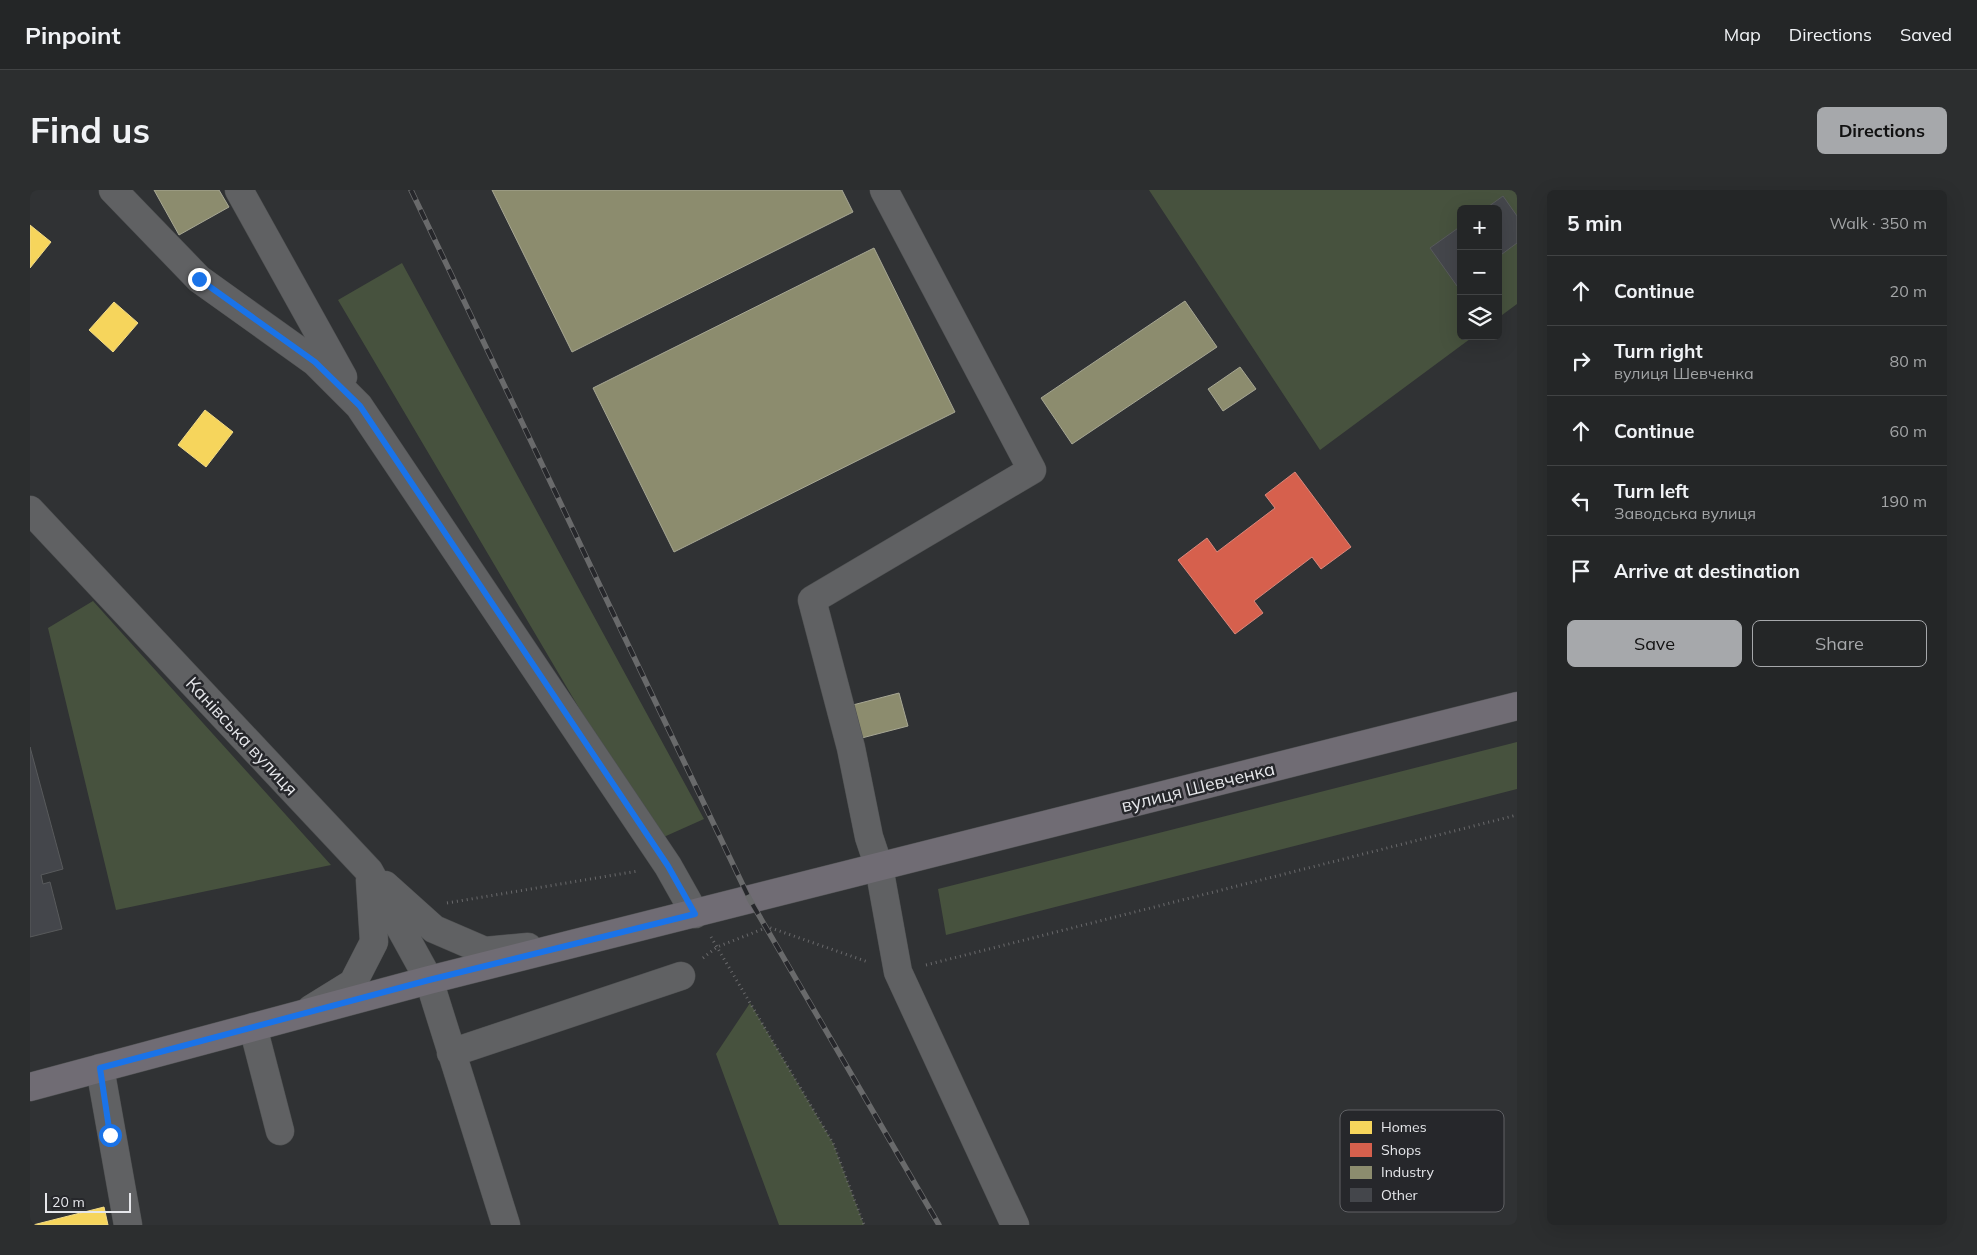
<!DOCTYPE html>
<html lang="en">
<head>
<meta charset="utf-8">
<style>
	:root { --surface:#242627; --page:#2c2e2f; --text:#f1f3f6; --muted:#a3a5a7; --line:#414344; --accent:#a6a8ab }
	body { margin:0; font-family:Mulish,sans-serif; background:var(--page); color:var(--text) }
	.controls { position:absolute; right:15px; top:15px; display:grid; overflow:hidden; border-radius:8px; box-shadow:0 5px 20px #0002 }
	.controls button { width:45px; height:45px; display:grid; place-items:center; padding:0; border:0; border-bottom:1px solid var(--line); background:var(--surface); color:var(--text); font:25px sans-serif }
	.scale { position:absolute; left:15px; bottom:12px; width:86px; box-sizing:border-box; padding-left:5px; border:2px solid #e6e7eb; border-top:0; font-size:14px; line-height:18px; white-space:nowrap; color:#e6e7eb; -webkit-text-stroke:4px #26272b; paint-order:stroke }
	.stop { position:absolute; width:15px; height:15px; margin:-11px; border:4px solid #1a73e8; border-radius:50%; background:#fff }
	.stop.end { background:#1a73e8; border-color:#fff; box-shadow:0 1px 5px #0008 }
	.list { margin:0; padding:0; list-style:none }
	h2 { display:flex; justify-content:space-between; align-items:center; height:65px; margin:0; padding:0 20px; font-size:21px }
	h2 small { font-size:16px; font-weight:400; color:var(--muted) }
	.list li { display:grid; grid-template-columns:32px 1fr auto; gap:15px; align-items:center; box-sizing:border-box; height:70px; padding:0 20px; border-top:1px solid var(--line) }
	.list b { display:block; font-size:19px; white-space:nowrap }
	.list p { margin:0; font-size:16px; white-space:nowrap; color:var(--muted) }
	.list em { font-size:16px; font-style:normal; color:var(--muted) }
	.actions { display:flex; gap:10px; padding:15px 20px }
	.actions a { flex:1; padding:11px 0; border:1px solid var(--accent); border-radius:8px; text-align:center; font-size:18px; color:var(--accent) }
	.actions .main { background:var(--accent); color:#111 }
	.icon { flex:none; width:28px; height:28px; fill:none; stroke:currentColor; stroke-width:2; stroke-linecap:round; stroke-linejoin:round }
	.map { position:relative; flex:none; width:1487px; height:1035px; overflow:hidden; border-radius:8px }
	header { display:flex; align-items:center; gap:30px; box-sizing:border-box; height:70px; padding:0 25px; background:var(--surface); border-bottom:1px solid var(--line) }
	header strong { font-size:24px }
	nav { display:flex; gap:28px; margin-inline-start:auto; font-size:18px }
	.intro { display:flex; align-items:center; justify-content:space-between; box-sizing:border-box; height:120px; padding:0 30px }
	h1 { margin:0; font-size:35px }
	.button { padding:12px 22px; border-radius:8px; background:var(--accent); color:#111; font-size:18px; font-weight:700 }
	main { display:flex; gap:30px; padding:0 30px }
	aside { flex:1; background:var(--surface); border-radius:8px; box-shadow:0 5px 20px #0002 }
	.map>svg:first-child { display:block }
	.green { fill:#47523e }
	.homes { fill:#f6d55c; stroke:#f1da87 }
	.shops { fill:#d6604d; stroke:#db887c }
	.industry { fill:#8c8c6e; stroke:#a7a794 }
	.building { fill:#44464b; stroke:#585a5c }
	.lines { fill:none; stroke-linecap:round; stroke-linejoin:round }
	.minor-casing { stroke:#4e5051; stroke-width:29 }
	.major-casing { stroke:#4e5051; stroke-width:29 }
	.path { stroke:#6a6a6c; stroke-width:3; stroke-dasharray:1 4; stroke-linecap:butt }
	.minor { stroke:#606163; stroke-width:28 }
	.major { stroke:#706c74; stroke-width:28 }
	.rail-casing { stroke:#696a6b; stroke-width:5.5 }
	.rail { stroke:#26272b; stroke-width:4; stroke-dasharray:11; stroke-linecap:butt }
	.route { stroke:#1a73e8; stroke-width:6 }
	.labels { text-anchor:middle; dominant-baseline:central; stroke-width:5; stroke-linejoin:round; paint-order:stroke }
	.street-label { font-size:18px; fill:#e6e7eb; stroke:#26272b }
	.key { fill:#26272b; stroke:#606165; stroke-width:1 }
	.key-label { font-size:14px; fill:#e6e7eb }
</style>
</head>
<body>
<header>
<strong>Pinpoint</strong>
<nav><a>Map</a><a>Directions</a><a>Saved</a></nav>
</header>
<div class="intro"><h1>Find us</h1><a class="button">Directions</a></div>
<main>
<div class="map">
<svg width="1487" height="1035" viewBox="0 0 1487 1035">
	<rect width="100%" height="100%" fill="#303234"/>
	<path class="green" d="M1119,0H1487V114L1468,128V19H1431V146H1444L1290,260Z
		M372,73L674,629L627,650L308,110Z
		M63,411L301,675L86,720L18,438Z
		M1487,552V599L916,745L908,699Z
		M720,813L803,953L834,1035H749L686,864Z"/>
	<path class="homes" d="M0,35L21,52L0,78Z
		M84,112L108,133L83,162L59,140Z
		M175,220L203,242L176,277L148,255Z
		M74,1017L78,1035H3Z"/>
	<path class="shops" d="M1265,282L1321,357L1291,379L1282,367L1224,411L1233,423L1205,444L1148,370L1177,348L1187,362L1245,318L1235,305Z"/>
	<path class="industry" d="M124,0H189L199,17L149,45Z
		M462,0H812L823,22L542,162Z
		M844,58L925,222L644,362L563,198Z
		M1155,111L1187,157L1042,254L1011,208Z
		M1210,177L1226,199L1193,221L1178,199Z
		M869,503L878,536L824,550L815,517Z"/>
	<path class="building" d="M1473,6L1487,26V53L1468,67V19H1455Z
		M1431,36V93L1427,96L1400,58Z
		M0,557L33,679L11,685L13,694L20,692L32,739L0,747Z"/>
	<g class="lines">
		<defs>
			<path id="minor" d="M83,0L169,89L285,172L329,216L638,676L665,724
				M209,0L313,187
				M854,0L1002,280L782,410L821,558L839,647L849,677L868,782L985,1035
				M0,320L339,681L399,790L476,1035
				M355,695L404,739L455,761L498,757
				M281,819L323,793L344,752L340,690
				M223,837L250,941
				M421,863L651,786
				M70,878L98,1035"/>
			<path id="major" d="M0,897L399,790L1487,516"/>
		</defs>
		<use href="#minor" class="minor-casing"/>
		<use href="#major" class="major-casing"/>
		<path class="path" d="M417,713L608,681
			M681,747L803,953L834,1035
			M673,768L687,757L738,737L838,772
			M896,775L1487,625"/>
		<use href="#minor" class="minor"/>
		<use href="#major" class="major"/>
		<defs>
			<path id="rail" d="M381,0L720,710L909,1035"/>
		</defs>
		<use href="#rail" class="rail-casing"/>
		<use href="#rail" class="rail"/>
	</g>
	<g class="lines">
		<path class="route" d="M80,945L70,878L399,790L665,724L638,676L330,216L285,172L169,89"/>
	</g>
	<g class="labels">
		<g class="street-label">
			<text transform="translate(212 546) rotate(47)">Канівська вулиця</text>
			<text transform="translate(1168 597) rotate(-14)">вулиця Шевченка</text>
		</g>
	</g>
	<rect x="1310" y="920" width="164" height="102" rx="8" class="key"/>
	<rect x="1320" y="931" width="22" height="13" fill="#f6d55c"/>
	<rect x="1320" y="953" width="22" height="14" fill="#d6604d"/>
	<rect x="1320" y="976" width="22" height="13" fill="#8c8c6e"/>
	<rect x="1320" y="998" width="22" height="14" fill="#44464b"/>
	<g class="key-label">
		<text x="1351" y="942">Homes</text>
		<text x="1351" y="965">Shops</text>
		<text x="1351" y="987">Industry</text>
		<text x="1351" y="1010">Other</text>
	</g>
</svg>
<div class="controls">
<button>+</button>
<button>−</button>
<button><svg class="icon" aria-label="layers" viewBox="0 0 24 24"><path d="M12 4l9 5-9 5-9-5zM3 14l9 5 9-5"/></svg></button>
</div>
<div class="scale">20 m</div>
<div class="stop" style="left:80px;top:945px"></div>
<div class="stop end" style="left:169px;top:89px"></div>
</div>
<aside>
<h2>5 min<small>Walk · 350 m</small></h2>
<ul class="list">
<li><svg class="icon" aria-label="ahead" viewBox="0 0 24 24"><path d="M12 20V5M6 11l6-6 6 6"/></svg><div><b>Continue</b></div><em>20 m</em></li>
<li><svg class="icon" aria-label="right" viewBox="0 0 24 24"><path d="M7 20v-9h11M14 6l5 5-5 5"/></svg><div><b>Turn right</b><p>вулиця Шевченка</p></div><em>80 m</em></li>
<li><svg class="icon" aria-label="ahead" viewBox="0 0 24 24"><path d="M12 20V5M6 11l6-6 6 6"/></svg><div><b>Continue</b></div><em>60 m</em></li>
<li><svg class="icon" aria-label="left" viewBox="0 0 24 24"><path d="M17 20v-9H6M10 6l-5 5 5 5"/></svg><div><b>Turn left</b><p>Заводська вулиця</p></div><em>190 m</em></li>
<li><svg class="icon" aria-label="arrive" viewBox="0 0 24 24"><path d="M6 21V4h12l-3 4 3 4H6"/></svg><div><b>Arrive at destination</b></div></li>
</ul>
<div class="actions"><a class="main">Save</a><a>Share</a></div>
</aside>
</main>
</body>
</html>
